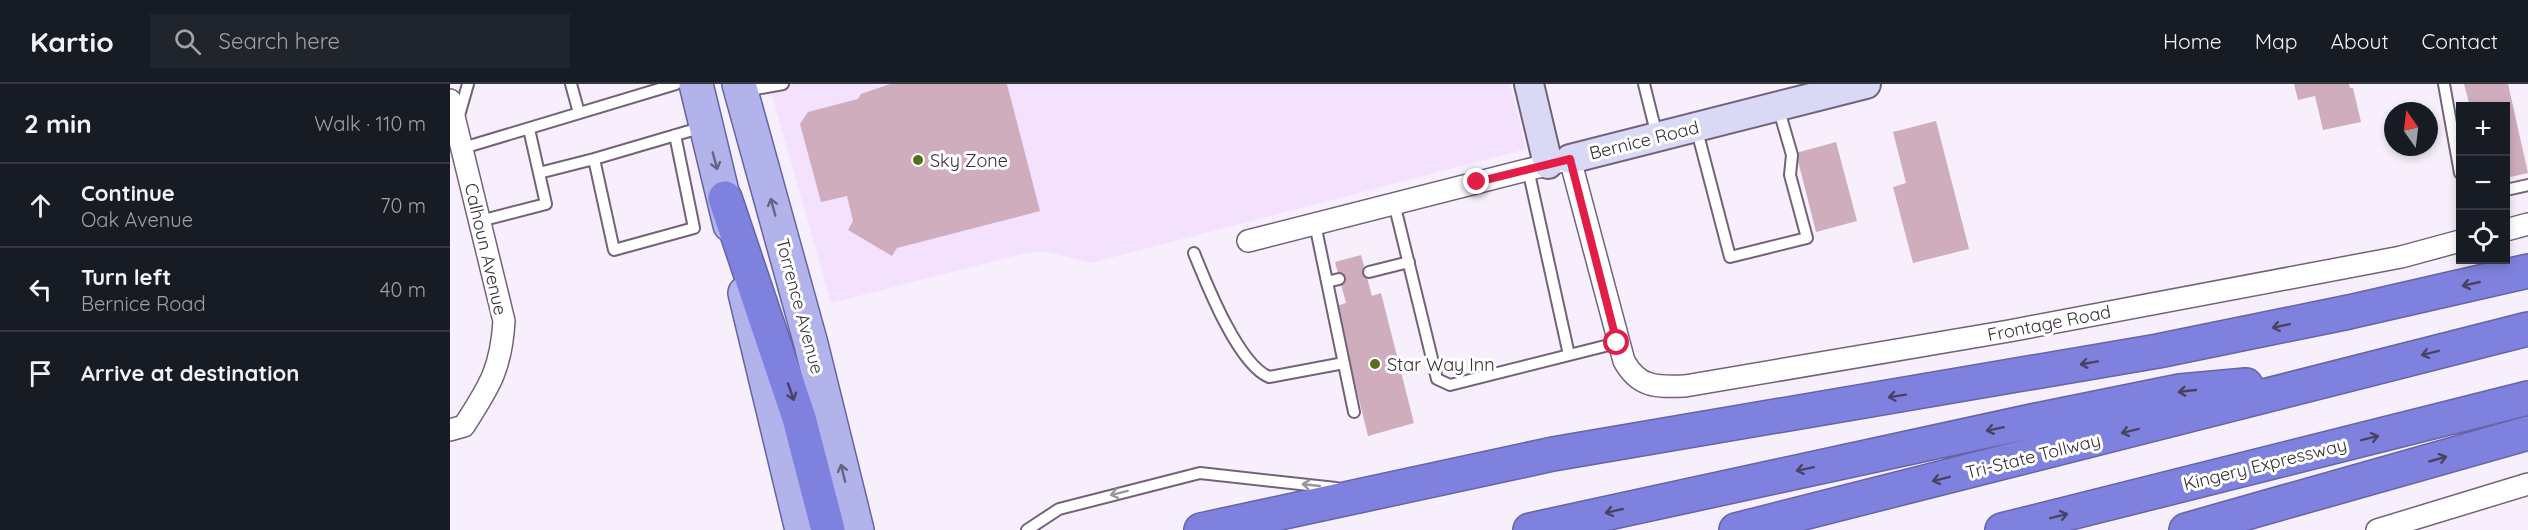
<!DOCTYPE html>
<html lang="en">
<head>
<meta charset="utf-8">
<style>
	:root { --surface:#171b24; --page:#20242c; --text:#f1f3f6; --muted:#9ea1a6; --line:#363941 }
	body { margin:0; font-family:Quicksand,sans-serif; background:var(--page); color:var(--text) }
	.controls { position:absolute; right:18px; top:18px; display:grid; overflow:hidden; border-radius:0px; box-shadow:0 3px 9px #0003 }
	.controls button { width:54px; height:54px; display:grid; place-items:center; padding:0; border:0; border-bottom:2px solid var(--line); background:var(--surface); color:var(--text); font:30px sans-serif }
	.compass { position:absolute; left:1934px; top:18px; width:54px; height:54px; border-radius:50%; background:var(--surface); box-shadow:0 3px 9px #0003; rotate:346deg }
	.stop { position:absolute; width:18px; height:18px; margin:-14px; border:4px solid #e11d48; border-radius:50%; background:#fff }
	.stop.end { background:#e11d48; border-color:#fff; box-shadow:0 2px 6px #0008 }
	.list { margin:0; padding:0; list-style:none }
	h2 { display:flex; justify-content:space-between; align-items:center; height:78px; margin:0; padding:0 24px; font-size:26px }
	h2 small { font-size:20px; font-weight:400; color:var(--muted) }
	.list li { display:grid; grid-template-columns:39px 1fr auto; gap:18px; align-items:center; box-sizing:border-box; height:84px; padding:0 24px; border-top:2px solid var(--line) }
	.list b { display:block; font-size:22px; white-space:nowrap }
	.list p { margin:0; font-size:20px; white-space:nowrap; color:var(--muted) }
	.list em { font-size:20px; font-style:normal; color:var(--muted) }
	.icon { flex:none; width:33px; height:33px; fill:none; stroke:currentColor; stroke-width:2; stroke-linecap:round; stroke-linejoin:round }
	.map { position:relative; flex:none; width:2078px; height:446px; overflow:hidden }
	header { display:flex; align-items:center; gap:36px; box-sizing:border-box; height:84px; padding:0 30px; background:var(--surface); border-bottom:2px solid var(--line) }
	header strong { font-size:28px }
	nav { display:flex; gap:33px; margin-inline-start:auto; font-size:21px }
	.search { width:420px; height:54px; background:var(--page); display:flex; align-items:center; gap:15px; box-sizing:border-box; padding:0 21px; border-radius:0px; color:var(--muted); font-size:22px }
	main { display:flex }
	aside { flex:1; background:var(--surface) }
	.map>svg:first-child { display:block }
	.built { fill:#f4e1fe }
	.building { fill:#cfadbd }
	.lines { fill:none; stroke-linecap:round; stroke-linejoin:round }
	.lane-casing { stroke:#73627c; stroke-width:14 }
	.street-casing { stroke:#73627c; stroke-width:24 }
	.secondary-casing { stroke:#73627c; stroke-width:32 }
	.primary-casing { stroke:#6564a4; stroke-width:36 }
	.highway-casing { stroke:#6564a4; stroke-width:36 }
	.lane { stroke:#fff; stroke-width:10 }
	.street { stroke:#fff; stroke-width:21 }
	.secondary { stroke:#d9d9f5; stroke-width:28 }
	.primary { stroke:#b2b3eb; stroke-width:33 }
	.highway { stroke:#7f81de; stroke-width:33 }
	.oneway { stroke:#676380 }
	.oneway2 { stroke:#484362 }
	.oneway3 { stroke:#9a969c }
	.route { stroke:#e11d48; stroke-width:8 }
	.poi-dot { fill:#596f1e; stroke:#fff; stroke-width:2 }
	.labels { text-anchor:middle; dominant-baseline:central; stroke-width:6; stroke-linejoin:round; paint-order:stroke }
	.street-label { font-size:18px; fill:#352e39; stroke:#fff }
	.poi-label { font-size:18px; fill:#352e39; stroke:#fff; text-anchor:start }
</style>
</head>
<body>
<header>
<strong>Kartio</strong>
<div class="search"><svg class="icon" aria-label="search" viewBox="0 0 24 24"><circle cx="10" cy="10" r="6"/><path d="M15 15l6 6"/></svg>Search here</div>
<nav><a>Home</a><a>Map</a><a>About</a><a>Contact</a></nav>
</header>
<main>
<aside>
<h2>2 min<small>Walk · 110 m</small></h2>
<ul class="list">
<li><svg class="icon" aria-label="ahead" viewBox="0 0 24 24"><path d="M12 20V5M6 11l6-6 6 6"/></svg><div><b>Continue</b><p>Oak Avenue</p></div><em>70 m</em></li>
<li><svg class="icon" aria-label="left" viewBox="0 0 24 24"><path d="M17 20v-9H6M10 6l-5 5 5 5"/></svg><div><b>Turn left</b><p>Bernice Road</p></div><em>40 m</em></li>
<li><svg class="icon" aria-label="arrive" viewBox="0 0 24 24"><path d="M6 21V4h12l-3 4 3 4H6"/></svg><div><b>Arrive at destination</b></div></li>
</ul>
</aside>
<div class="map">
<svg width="2078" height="446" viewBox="0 0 2078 446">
	<rect width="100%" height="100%" fill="#f7effb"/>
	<path class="built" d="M319,0H1060L1076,65L641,179L597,168L576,169L381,219Z"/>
	<path class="building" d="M440,0H557L590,127L447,164L442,172L398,146L403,137L397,112L371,118L350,40L358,28L408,15L411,10Z
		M1844,0H1899L1900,4H1903L1911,38L1873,46L1865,12L1848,16Z
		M2014,0H2058L2078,89L2056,94V22H2020Z
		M1486,37L1519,165L1463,179L1443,103L1456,99L1443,48Z
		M1386,58L1407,137L1366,148L1346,69Z
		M911,171L922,212L931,209L964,339L918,352L886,222L896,219L885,178Z"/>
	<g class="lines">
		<defs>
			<path id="lane" d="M121,0L129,29
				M1194,0L1207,52
				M1994,0L2010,89
				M295,7L333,0
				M8,35L18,0
				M1246,43L1280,173L1357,154L1340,91L1342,71L1328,23
				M225,51L244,144L164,166L144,75L253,43
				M13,64L226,0
				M1078,85L1119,271
				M89,89L144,75
				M2056,106L2078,101
				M944,119L987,295L1000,301L1167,259
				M30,137L96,120L79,45
				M865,140L904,328
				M744,169C757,201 788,280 819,293L894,279
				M919,188L959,178
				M877,198L889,195
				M577,446L609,425L750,389L886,404"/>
			<path id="street" d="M0,16L54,237C51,286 39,303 14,342L0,346
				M2056,146L2078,140
				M798,157L1120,75L1174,277C1189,304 1207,303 1235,302L1559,247L1951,173L2010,157
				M1927,446L2078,400"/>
			<path id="secondary" d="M1079,0L1098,80
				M1120,75L1416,0"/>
			<path id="primary" d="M246,0L280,141
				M289,0L361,260L407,446
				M295,209L352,446"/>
			<path id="highway" d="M275,114L349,334L378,446
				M751,446L1103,370L1708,267L1899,228L2078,187
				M1080,446L1591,335L1730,307L1796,301
				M1286,446L2078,245
				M1552,446L2078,314
				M1736,446L2078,349"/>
		</defs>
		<use href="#lane" class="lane-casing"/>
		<use href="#street" class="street-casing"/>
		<use href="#secondary" class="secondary-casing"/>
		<use href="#primary" class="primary-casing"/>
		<use href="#highway" class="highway-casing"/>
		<use href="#lane" class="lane"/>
		<use href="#street" class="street"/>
		<use href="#secondary" class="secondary"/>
		<use href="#primary" class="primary"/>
		<use href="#highway" class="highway"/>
	</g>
	<defs><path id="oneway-shaft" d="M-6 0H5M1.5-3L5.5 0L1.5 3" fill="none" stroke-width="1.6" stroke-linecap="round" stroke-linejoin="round" transform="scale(1.5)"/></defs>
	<g class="oneway">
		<use href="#oneway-shaft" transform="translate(265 77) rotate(75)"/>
		<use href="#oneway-shaft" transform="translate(323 123) rotate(-105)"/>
		<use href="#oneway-shaft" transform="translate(393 389) rotate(-104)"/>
	</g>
	<g class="oneway2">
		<use href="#oneway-shaft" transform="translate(2021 200) rotate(167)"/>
		<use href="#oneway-shaft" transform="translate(1831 242) rotate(168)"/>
		<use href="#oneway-shaft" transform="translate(1980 269) rotate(166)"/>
		<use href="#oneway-shaft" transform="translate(1639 279) rotate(170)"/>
		<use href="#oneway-shaft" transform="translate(1737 307) rotate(174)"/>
		<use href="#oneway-shaft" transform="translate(341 308) rotate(71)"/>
		<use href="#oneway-shaft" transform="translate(1447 312) rotate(171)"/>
		<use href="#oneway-shaft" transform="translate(1545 345) rotate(168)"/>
		<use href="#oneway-shaft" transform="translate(1680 347) rotate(166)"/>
		<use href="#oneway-shaft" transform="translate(1920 354) rotate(-14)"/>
		<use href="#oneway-shaft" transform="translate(1988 375) rotate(-16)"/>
		<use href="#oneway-shaft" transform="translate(1355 385) rotate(168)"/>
		<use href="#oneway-shaft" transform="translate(1491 395) rotate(166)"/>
		<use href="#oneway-shaft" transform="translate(1164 427) rotate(167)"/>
		<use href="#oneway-shaft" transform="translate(1609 432) rotate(-14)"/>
	</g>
	<g class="oneway3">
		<use href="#oneway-shaft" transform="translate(861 401) rotate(-174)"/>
		<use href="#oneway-shaft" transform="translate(669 409) rotate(166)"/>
	</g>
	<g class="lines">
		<path class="route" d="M1027,98L1120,75L1167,259"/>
	</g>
	<g class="poi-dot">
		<circle cx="468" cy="76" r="6"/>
		<circle cx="925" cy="280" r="6"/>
	</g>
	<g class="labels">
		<g class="street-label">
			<text transform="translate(1194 56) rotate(-14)">Bernice Road</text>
			<text transform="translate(36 165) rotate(77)">Calhoun Avenue</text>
			<text transform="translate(350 222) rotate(75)">Torrence Avenue</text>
			<text transform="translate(1599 239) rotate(-11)">Frontage Road</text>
			<text transform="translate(1583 372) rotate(-14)">Tri-State Tollway</text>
			<text transform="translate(1815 380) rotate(-14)">Kingery Expressway</text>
		</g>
		<g class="poi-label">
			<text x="480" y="76">Sky Zone</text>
			<text x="937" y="280">Star Way Inn</text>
		</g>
	</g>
</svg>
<div class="controls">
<button>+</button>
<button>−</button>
<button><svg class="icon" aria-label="locate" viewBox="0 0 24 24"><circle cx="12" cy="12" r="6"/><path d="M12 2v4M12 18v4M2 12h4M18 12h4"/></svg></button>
</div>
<svg class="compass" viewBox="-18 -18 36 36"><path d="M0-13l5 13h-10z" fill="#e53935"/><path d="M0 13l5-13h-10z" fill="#9ea1a6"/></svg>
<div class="stop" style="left:1167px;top:259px"></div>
<div class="stop end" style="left:1027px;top:98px"></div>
</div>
</main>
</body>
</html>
